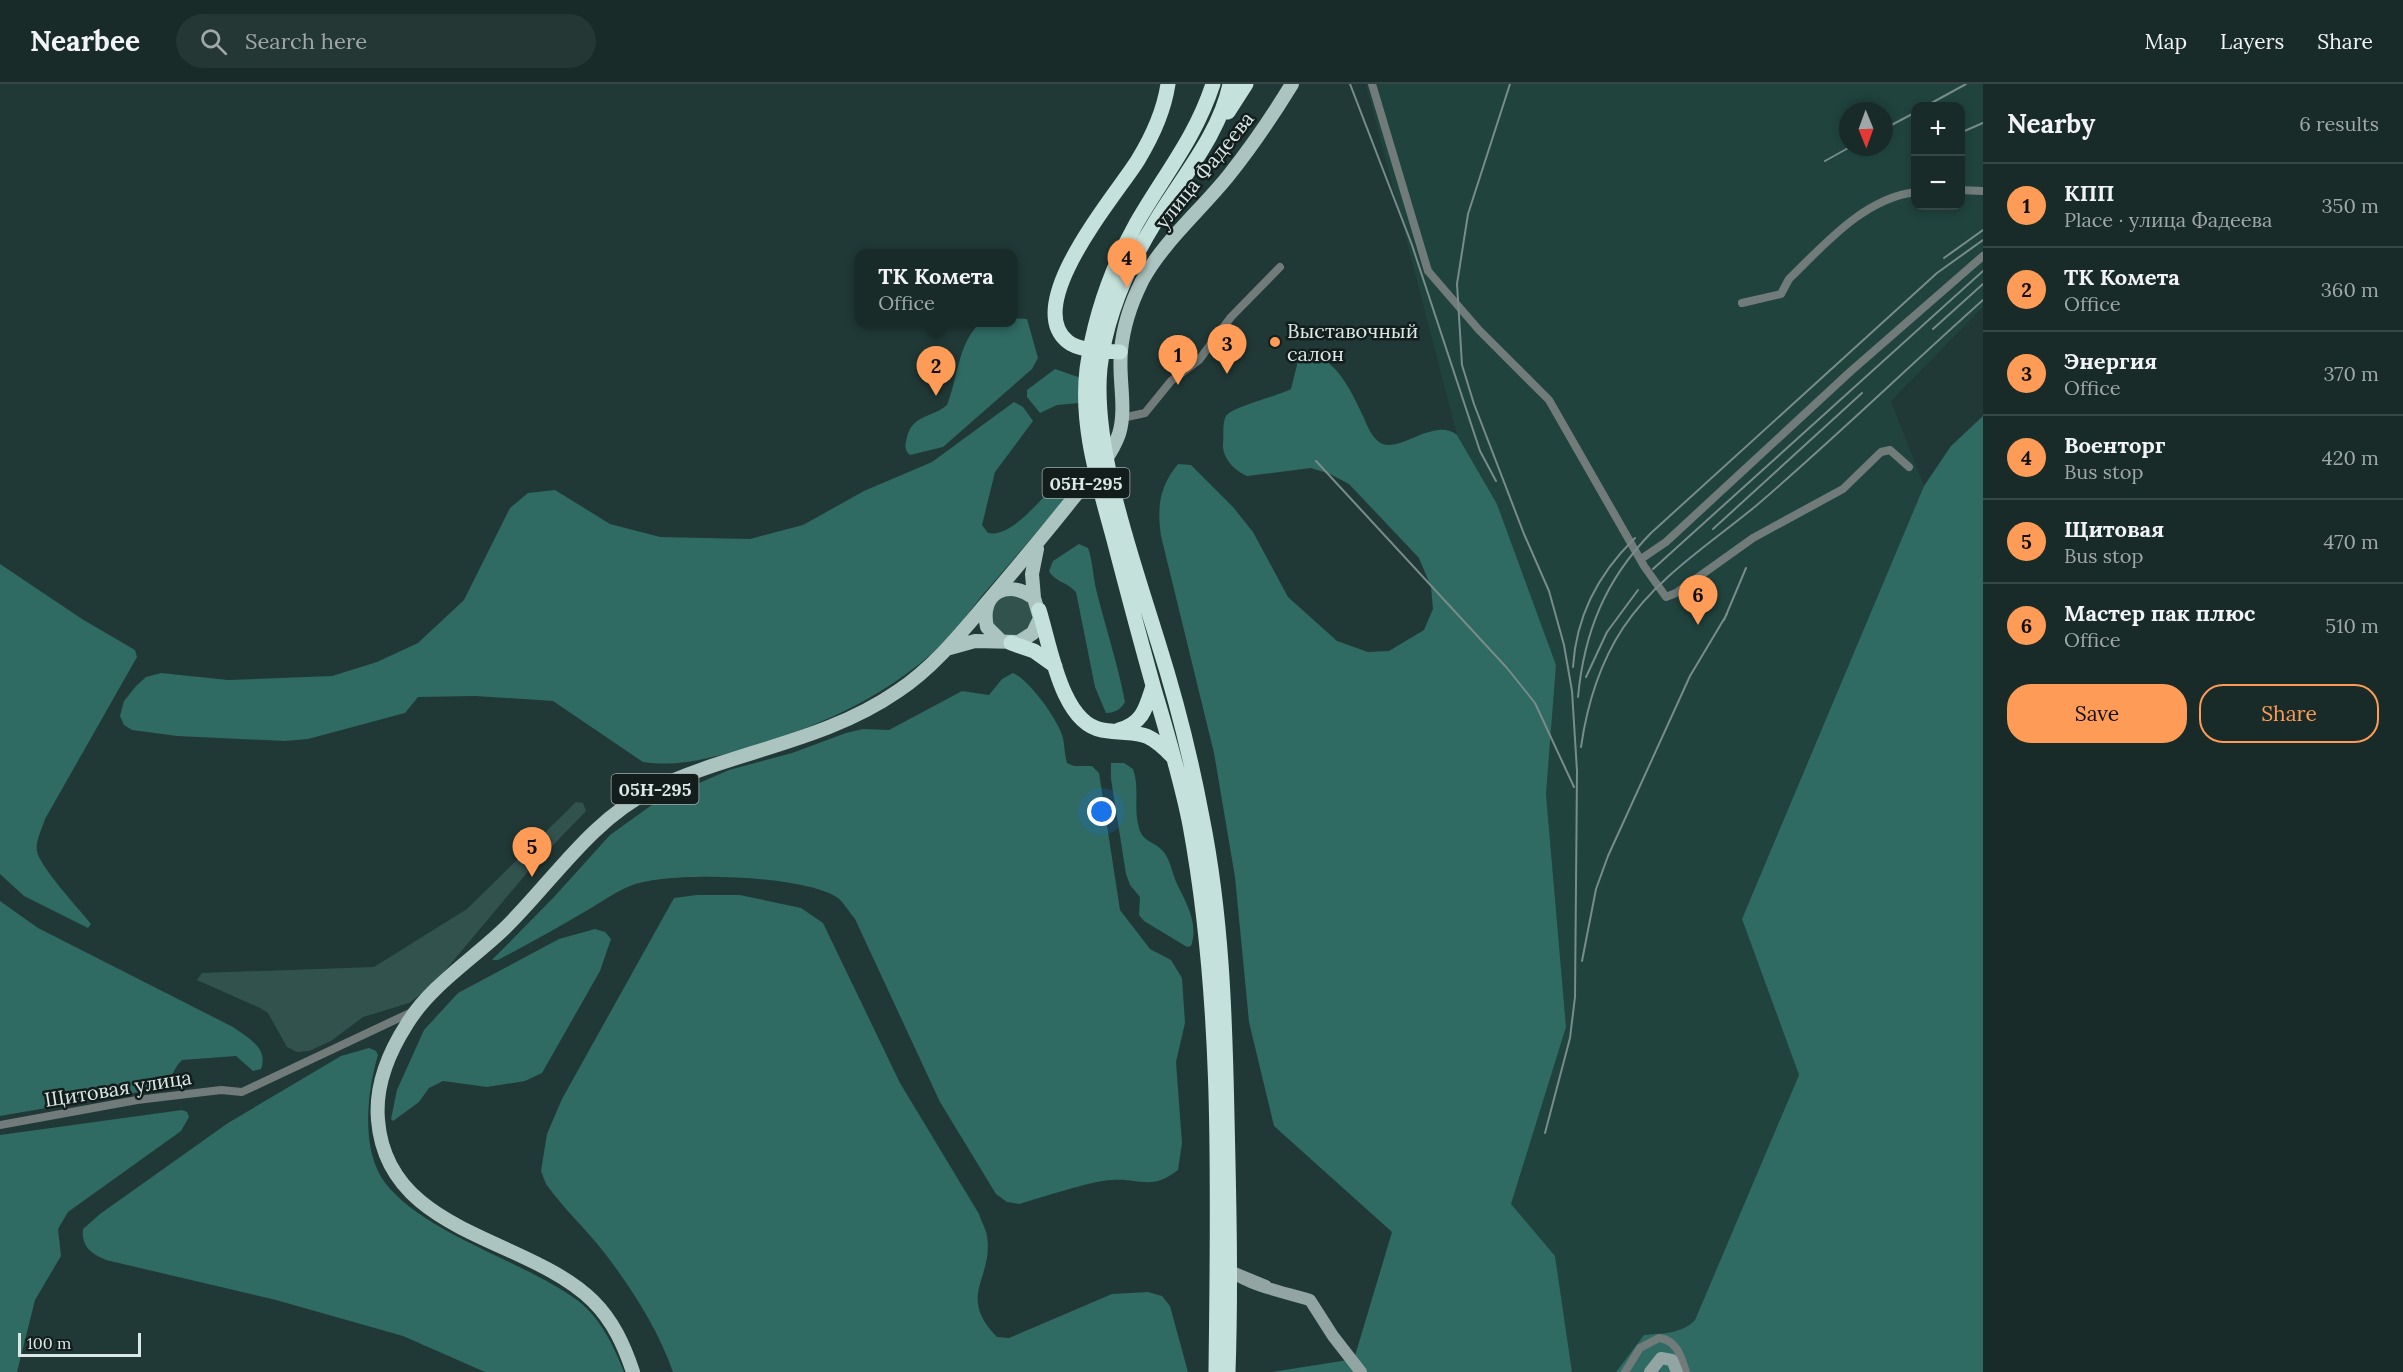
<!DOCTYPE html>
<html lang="en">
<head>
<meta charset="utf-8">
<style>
	:root { --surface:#182b28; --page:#253734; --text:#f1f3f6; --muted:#9fa7a8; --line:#364745; --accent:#fe9c57 }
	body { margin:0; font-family:Lora,serif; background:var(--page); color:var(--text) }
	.controls { position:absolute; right:18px; top:18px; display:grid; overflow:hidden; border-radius:12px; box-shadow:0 3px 9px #0003 }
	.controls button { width:54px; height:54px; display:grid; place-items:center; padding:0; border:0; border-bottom:2px solid var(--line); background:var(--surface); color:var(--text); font:30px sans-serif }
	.compass { position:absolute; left:1839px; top:18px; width:54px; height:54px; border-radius:50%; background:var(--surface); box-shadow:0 3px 9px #0003; rotate:179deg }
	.scale { position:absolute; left:18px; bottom:15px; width:123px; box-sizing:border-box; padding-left:6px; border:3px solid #dae9e6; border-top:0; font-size:16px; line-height:21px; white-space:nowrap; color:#dae9e6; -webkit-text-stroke:4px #131e1c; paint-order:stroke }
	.you { position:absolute; left:1102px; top:728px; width:21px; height:21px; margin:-15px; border:4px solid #fff; border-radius:50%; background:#1a73e8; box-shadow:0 0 0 9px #1a73e833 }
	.badge { display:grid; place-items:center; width:39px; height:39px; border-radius:50%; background:var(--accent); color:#111; font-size:20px; font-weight:700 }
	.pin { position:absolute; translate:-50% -50px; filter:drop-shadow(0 2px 3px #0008) }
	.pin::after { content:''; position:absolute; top:32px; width:21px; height:18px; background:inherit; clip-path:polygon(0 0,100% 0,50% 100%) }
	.popup { position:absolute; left:855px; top:165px; width:162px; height:78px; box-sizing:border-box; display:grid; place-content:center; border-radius:12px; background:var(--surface); filter:drop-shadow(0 2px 4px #0005); font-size:20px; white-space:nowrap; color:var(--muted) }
	.popup b { font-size:22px; color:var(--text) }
	.popup::after { content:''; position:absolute; left:50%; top:100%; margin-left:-12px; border:12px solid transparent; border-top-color:var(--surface) }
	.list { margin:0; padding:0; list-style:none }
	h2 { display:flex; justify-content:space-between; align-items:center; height:78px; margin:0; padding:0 24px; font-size:26px }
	h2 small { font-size:20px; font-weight:400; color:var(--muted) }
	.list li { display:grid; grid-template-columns:39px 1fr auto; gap:18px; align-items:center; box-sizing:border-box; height:84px; padding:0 24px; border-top:2px solid var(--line) }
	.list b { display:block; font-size:22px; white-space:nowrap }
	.list p { margin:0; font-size:20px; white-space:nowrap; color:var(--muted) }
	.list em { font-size:20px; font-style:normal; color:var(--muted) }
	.actions { display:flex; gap:12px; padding:18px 24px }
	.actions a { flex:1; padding:14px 0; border:2px solid var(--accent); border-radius:24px; text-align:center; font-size:21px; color:var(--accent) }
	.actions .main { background:var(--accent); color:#111 }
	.icon { flex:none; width:33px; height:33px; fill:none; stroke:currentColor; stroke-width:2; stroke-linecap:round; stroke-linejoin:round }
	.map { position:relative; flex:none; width:1983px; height:1288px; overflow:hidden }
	header { display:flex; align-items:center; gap:36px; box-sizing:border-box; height:84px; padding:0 30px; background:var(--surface); border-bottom:2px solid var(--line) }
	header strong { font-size:28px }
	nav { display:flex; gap:33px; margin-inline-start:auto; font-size:21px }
	.search { width:420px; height:54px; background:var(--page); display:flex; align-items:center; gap:15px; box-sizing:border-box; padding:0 21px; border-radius:33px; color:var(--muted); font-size:22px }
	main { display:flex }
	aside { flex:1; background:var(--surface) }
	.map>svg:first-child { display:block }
	.built { fill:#20433e; fill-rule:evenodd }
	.green { fill:#32524e }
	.forest { fill:#2f6a63 }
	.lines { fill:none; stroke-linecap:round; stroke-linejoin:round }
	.street { stroke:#717c7a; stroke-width:8 }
	.secondary { stroke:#92a5a2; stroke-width:12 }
	.primary { stroke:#acc4c0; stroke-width:14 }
	.highway { stroke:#c4e1dc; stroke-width:15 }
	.rail { stroke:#788c89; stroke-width:2 }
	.poi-dot { fill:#fe9c57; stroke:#131e1c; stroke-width:2 }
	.labels { text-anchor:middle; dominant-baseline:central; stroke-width:5; stroke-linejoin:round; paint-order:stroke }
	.shield { fill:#131e1c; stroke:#9eaca9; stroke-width:1.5 }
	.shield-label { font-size:18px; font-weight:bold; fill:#dae9e6 }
	.street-label { font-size:20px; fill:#dae9e6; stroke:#131e1c }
	.poi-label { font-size:20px; fill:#dae9e6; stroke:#131e1c; text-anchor:start }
</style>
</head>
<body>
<header>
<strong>Nearbee</strong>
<div class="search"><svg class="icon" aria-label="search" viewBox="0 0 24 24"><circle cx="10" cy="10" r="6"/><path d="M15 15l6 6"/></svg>Search here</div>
<nav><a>Map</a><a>Layers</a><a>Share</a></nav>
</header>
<main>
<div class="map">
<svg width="1983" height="1288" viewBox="0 0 1983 1288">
	<rect width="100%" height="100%" fill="#203936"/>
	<path class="built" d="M1366,0H1983V223L1891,317L1924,402L1742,835L1799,991L1695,1236L1688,1243L1677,1247L1644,1251L1616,1288H1572L1555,1172L1511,1120L1566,943L1546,710L1556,581L1497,420L1457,351ZM1916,22H1960V122H1916ZM1848,27H1884V63H1848Z"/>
	<path class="green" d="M990 531a21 21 0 1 1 42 0a21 21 0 1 1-42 0Z
		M576,718L583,719L586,727L531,784L443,889L420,911L409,919L363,933L331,957L309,967L297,968L287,963L268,929L260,924L197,896L202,889L374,883L467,825Z"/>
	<path class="forest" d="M1013,234L1027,235L1038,274L1032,285L943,363L910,371C904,366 905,361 907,353C913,330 932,334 947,321C958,294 958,259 980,239L1012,238Z
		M1309,269C1338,276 1352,309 1364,334C1367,342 1372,353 1379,358C1398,372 1433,332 1457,351L1497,420L1556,581L1546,710L1566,943L1511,1120L1555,1172L1572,1288H1272L1354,1275L1392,1148L1274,1042L1249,938L1235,793L1214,669L1161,452C1157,424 1159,403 1178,380L1191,381L1233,423L1253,448L1288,513L1337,557L1368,568L1389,567L1424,546L1433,525L1431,503L1419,474L1349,400L1330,390L1311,384L1247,392C1235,387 1222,374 1223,360C1224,352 1222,339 1226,332C1232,323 1278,312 1291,305L1299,273Z
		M1055,285L1081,294L1079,319L1057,321L1040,329L1027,313V306Z
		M1014,318L1023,323L1033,337L995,388L982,441L988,449C1010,454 1036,420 1051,406H1062L1063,417C1036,449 1008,481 981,513C968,529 955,548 940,562C887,612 822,641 754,662C718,672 680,684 643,678L553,617L475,612L418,613L405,629L308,655L285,657L177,652L132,646L124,641L120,632L124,617L136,602L146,593L161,589L228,596L332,592L377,578L418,559L464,516L510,424L528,409L555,406L610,440L660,453L750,455L803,441L864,407L932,378Z
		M1983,332V1288H1616L1644,1251C1663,1249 1682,1250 1695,1236L1799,991L1742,835L1924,402L1951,362Z
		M1079,460L1088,464C1093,478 1093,494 1097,509C1106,545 1118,581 1125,618C1121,625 1115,629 1106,629L1095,603L1076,508C1067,498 1055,498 1049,487L1053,477Z
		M0,480L82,535L135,566L137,573L45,735C42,745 35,758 37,767C39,782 80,826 91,840L88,844L24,812L0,790Z
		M1013,589C1029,596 1056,633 1062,651C1065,660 1064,669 1067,679L1074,682H1092L1099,689L1120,826L1150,865L1171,876L1182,894L1185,939L1176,978L1182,1059L1178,1086C1151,1107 1140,1094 1111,1096C1087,1098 1044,1113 1019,1120L1007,1118L996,1110L940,1018L855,835C850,829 844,819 838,814C806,791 666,786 630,802C615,808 600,819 586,827C557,844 528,860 498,876H492L554,813L610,751L656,718L729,686L792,669L846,649L863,645L889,646L962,607L989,611L1002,595Z
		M1111,679H1124L1133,685C1140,704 1133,724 1139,744C1143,758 1153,757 1162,766C1170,774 1172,789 1177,800C1186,818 1199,840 1191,862L1187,863L1144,837L1139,831L1140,813L1130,801L1126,790L1111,695Z
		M697,811H740L801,824L823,839L900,999L979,1130C981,1137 986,1145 987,1152C994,1195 956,1211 997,1253L1009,1254L1112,1210L1148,1208L1162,1212L1170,1222L1188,1288H673C658,1245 631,1203 603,1167C585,1144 563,1124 546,1100L541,1087L547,1050L562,1015L674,814Z
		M0,817L38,844L233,943C247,953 269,964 261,985L253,987L236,972L182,976C173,984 172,997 162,1004L0,1032Z
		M595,845L605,848L611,855L600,887L542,989L525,997L487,1003L443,997L429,1004L419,1018L393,1037L391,1035L397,1006L424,946L458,909L559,855Z
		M369,964L376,967L378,971C367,1008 360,1067 386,1100C427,1151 522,1176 577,1216C600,1233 614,1262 624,1288H485L403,1252L276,1216L106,1176C92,1170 81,1163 83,1145L100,1130L228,1039L341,972Z
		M182,1026L187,1028L189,1033L181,1047L68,1128L58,1145L61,1172L35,1216L17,1288H0V1051Z"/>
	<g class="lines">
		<path class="street" d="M1372,0L1428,187L1479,246L1549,316L1644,482L1666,513L1676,509L1753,454L1843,405L1881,368L1890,366L1909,383
			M1960,106L1983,107
			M1742,219L1781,210L1789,195C1824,161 1864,114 1916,108
			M1122,334L1145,329L1171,297L1199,276L1231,233L1280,183
			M1641,475L1666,458L1851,287L1983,172
			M0,1041L137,1016L221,1006L242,1008L414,927
			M1625,1288L1640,1264L1659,1254C1677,1256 1681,1273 1686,1288"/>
		<path class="secondary" d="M1266,1202L1232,1188C1254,1203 1284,1208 1310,1216L1333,1252L1361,1288
			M1650,1288L1661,1274L1672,1276L1677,1288"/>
		<path class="primary" d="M1001,557L987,543C979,509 1008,494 1034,514
			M950,564L975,557L1019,558L1033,549L1040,534L1034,514L1032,490L1037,465
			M633,1288C624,1261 613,1237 593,1217C527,1152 387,1151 378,1036C375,1002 389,968 407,940C430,902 473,875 505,844C552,798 591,736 652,706C732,667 823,659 898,607C934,583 961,549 989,516C1017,483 1044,451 1071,417C1088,396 1110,376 1119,350C1127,324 1118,294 1121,267C1123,243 1131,219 1142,197C1163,158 1201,126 1229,91C1252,62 1273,31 1292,0"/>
		<path class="highway" d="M1213,0C1195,55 1164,91 1136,140C1111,185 1094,234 1087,285C1080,344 1099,400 1114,456C1127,506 1140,555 1154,605C1167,649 1181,695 1190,741C1223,921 1218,1106 1216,1288
			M1228,28L1246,0
			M1120,268C1105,267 1078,267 1067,257C1022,219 1117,110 1138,76C1152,53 1164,27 1168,0
			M1039,526C1050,560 1061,639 1102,646C1138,652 1143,642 1172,672
			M1011,559L1034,567L1055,582
			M1119,646C1143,639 1146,624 1153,602
			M1228,1288C1231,1203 1229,1119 1227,1033C1225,933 1222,832 1202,733C1191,674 1176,615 1158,558C1134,479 1092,365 1100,284C1106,230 1129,180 1157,135C1183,92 1220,49 1230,0"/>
		<path class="rail" d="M1350,0L1412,161L1480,367L1496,397
			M1510,0L1468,130L1457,200L1462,281L1474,320L1524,450L1549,507L1564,561L1572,607L1577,687L1575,913L1570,954L1545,1049
			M1926,22L1966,0
			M1884,45L1916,28
			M1960,49L1983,39
			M1825,77L1850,63
			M1944,174L1983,146
			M1933,245L1983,200
			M1316,377L1507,584L1535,619L1574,703
			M1713,445L1862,309
			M1653,485L1983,187
			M1724,536L1746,484
			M1573,583C1576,533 1599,489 1635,454
			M1586,593L1607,548L1638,506
			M1578,613C1584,549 1605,496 1651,449L1937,189L1983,156
			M1581,663C1587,621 1600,579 1623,544C1658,492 1710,460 1757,421C1834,355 1907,284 1983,216
			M1582,877L1596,805L1608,772L1690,592L1727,530"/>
	</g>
	<circle class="poi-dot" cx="1275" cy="258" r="6"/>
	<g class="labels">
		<g class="shield">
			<rect x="1042.5" y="384" width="87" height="30" rx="4.5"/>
			<rect x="611.5" y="690" width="87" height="30" rx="4.5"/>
		</g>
		<g class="shield-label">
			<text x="1086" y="399">05Н-295</text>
			<text x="655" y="705">05Н-295</text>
		</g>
		<g class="street-label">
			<text transform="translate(1204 86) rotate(-51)">улица Фадеева</text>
			<text transform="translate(118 1004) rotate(-9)">Щитовая улица</text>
		</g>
		<g class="poi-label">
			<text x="1287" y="246">Выставочный<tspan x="1287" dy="23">салон</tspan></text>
		</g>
	</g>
</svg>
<div class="controls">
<button>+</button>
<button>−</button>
</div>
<svg class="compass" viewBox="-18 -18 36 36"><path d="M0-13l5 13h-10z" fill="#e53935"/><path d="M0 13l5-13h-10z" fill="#9fa7a8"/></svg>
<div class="scale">100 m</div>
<div class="you"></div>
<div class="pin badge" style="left:1178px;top:301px">1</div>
<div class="pin badge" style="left:936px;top:312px">2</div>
<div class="popup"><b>ТК Комета</b>Office</div>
<div class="pin badge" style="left:1227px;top:290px">3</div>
<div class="pin badge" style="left:1127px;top:204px">4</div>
<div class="pin badge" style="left:532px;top:793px">5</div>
<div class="pin badge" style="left:1698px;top:541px">6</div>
</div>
<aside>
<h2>Nearby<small>6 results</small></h2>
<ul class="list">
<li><span class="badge">1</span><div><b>КПП</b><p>Place · улица Фадеева</p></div><em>350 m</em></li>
<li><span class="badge">2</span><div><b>ТК Комета</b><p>Office</p></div><em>360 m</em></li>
<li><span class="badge">3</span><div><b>Энергия</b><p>Office</p></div><em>370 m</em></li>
<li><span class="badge">4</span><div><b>Военторг</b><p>Bus stop</p></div><em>420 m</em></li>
<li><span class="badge">5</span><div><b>Щитовая</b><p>Bus stop</p></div><em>470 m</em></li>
<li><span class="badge">6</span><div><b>Мастер пак плюс</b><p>Office</p></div><em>510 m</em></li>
</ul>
<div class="actions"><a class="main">Save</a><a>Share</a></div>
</aside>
</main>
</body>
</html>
